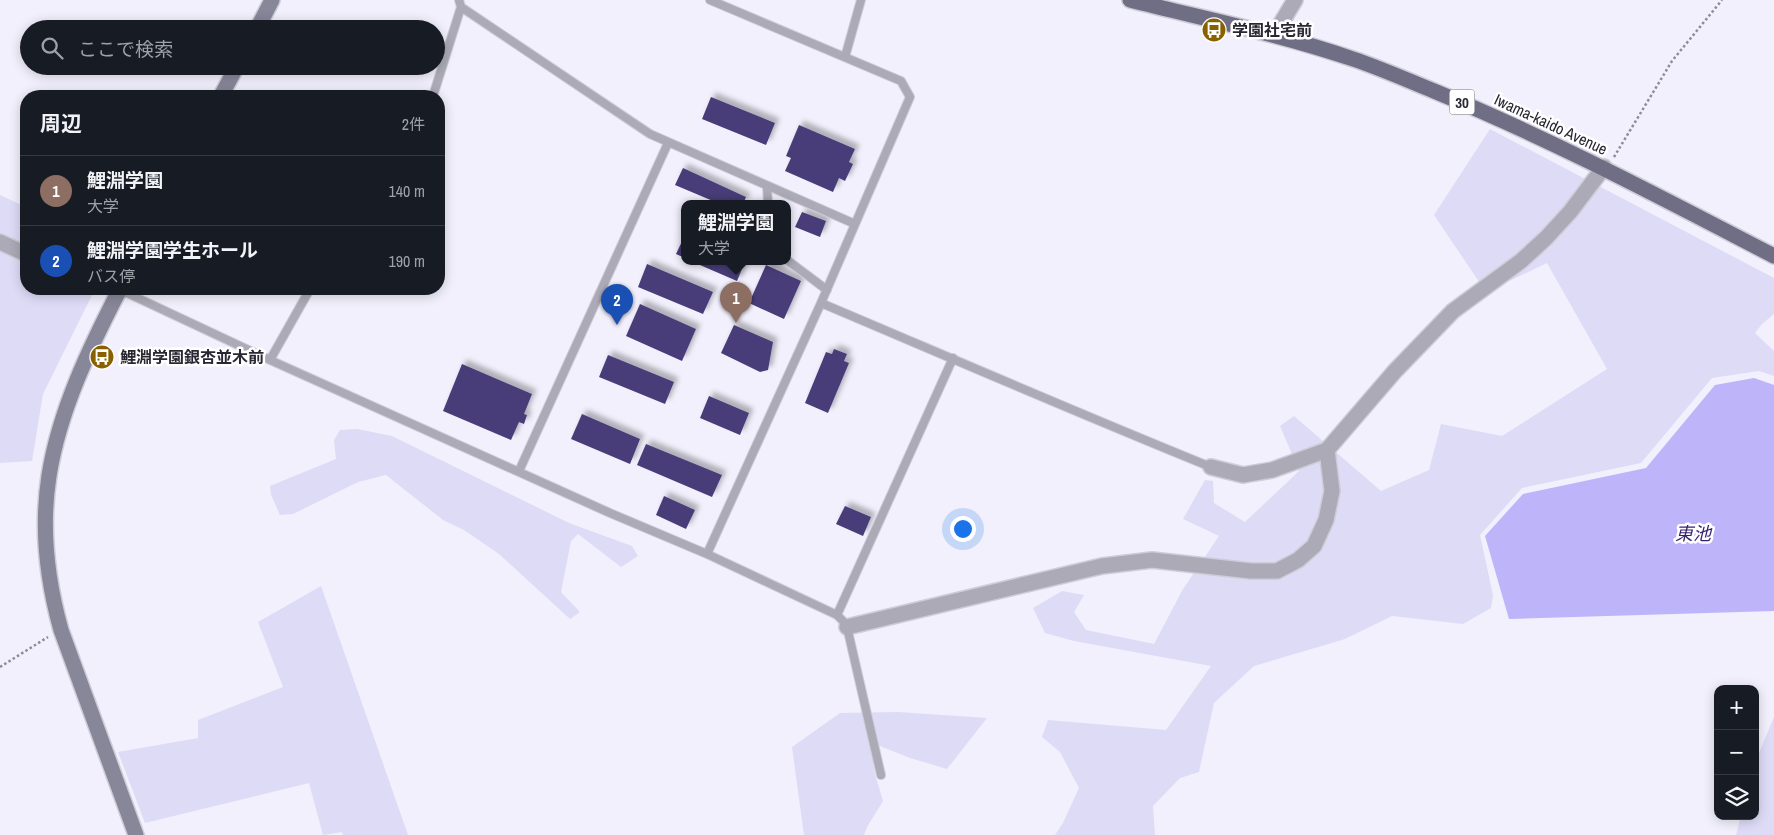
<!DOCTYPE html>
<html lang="ja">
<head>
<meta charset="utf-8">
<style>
	:root { --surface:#171b24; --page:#20242c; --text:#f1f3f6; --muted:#9ea1a6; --line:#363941; --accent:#0f766e }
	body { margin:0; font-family:"Archivo Narrow","Noto Sans JP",sans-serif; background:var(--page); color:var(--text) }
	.controls { position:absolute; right:15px; bottom:15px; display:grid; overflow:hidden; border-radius:10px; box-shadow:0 2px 12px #0003 }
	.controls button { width:45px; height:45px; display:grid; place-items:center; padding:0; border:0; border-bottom:1px solid var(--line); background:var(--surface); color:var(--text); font:25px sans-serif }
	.you { position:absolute; left:962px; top:528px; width:18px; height:18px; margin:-12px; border:4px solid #fff; border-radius:50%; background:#1a73e8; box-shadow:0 0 0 8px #1a73e833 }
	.badge { display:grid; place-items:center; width:32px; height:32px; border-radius:50%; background:var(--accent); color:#fff; font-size:16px; font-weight:700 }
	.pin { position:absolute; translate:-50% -41px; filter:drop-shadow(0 1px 2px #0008) }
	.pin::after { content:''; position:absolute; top:26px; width:18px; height:15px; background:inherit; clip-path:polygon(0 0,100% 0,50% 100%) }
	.popup { position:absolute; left:681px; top:200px; width:110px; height:65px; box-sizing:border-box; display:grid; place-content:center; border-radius:10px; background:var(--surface); filter:drop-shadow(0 1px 4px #0005); font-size:16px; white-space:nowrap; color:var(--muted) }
	.popup b { font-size:19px; color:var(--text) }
	.popup::after { content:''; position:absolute; left:50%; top:100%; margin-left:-10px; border:10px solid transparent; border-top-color:var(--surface) }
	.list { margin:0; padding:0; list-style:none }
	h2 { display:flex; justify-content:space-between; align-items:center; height:65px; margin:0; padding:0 20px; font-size:21px }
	h2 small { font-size:16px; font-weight:400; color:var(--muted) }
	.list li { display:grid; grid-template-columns:32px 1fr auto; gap:15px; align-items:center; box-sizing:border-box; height:70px; padding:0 20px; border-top:1px solid var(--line) }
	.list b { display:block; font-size:19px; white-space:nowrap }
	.list p { margin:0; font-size:16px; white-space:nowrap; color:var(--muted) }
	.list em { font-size:16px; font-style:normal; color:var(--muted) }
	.icon { flex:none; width:28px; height:28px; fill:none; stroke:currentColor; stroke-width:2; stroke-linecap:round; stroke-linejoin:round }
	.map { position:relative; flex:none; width:1774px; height:835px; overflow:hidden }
	.search { position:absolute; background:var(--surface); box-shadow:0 2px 12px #0003; left:20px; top:20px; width:425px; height:55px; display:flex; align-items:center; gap:12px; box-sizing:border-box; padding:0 18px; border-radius:28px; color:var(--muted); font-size:19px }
	.panel { position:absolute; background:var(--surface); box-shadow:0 2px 12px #0003; left:20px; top:90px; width:425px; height:205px; border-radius:20px }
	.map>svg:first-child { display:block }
	.green { fill:#dedbf7 }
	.water { fill:#bdb4f9 }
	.building { fill:#493e79; filter:url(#shadow) }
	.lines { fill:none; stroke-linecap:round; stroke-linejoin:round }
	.lane-casing { stroke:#cdccd8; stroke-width:10 }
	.street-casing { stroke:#cdccd8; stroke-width:18 }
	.secondary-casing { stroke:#cdccd8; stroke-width:18 }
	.primary-casing { stroke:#cdccd8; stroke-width:18 }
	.path { stroke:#8d8b97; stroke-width:2.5; stroke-dasharray:2.5 2.5; stroke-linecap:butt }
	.lane { stroke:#abaab6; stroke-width:8 }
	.street { stroke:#abaab6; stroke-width:15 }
	.secondary { stroke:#888799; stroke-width:15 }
	.primary { stroke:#706e84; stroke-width:15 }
	.labels { text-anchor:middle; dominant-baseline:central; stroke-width:5; stroke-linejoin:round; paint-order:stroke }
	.shield { fill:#fff; stroke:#696870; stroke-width:1 }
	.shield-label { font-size:15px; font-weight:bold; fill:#292732 }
	.poi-label { font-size:16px; font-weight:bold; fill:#292732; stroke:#fff; text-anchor:start }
	.street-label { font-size:16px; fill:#292732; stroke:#fff }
	.water-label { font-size:18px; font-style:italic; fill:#372270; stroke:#fff }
</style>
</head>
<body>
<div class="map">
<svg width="1774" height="835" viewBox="0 0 1774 835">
	<defs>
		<filter id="shadow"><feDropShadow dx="4.5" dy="-4.5" stdDeviation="2.5" flood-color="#0004"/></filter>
	</defs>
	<rect width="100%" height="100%" fill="#f1f0fc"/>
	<path class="green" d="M1490,129L1774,278V314L1762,324L1755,333L1774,351V376L1759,371L1712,378L1641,463L1522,488L1480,535L1493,595L1491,608L1463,624L1392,616L1345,639L1254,666L1214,703L1199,772L1180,778L1153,806L1155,835H1055L1063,823L1079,788L1060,752L1042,737L1048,720L1166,730L1211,666L1074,641L1045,633L1033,608L1062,591L1084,595L1074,612L1086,630L1154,644L1183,589L1219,536L1183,519L1205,480L1213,481L1214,503L1245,522L1299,471L1280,426L1294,416L1381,491L1429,470L1441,424L1502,436L1607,369L1547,263L1486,292L1434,215Z
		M0,195L26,207V289H95L43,394L32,461L0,463Z
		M357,429L392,436L569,523L632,546L638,556L621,567L578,534L571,541L561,592L580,612L570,619L499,554L464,530L443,520L386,475L358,482L293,514L280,515L271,495L270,486L336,459L334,440L340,430Z
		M321,586L408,835H343L342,832L323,835L309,783L145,823L118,752L198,738V720L283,687L258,622Z
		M898,712L987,718L947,769L910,758L870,742L875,774L883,801L867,827L864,835H804L792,747L840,713Z
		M1774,717V835H1736L1741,816H1755V765L1759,753Z"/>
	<path class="water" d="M1754,378L1774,385V611L1509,619L1485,536L1523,494L1646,468L1715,385Z"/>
	<path class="building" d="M711,97L775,123L766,145L702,119Z
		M799,125L855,149L849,162L853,164L845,181L839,178L833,192L785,171L791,158L786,156Z
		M683,168L746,197L743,204H720L675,185Z
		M802,212L826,221L820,237L795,227Z
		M685,235V258L676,254Z
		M693,262H745L737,281Z
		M647,264L713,292L703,314L638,287Z
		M766,265L801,281L784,319L749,303Z
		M640,304L696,329L682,361L626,336Z
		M734,325L773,342L768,370L760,372L721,353Z
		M834,349L847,354L844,361L849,363L828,413L805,403L826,352L832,354Z
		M608,355L674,382L665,404L599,377Z
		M462,364L532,394L524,414L527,415L524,424L519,422L511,440L443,411Z
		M709,396L749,413L740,435L700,418Z
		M582,414L640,439L630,464L571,439Z
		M646,444L722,475L712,497L637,465Z
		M664,496L695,510L686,529L656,515Z
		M845,506L871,517L863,536L836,524Z"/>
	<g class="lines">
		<defs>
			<path id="lane" d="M461,7L650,134L855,224
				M845,57L861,0
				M433,96L461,7L459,0
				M767,186L768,204
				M787,260L827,290
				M118,294L127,293L270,360L610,513L707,554L837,615L843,621L847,627L881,775
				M821,303C951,358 1080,414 1211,467
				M270,360L310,289
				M519,471L668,143
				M707,554L821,303L910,97L901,81L710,0
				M837,615L953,358"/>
			<path id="street" d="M1274,35L1295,0
				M0,242L26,254
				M1211,467L1243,475L1272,470L1327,450L1395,371L1453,311L1521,261L1546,238L1570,212L1604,167
				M847,627L1102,566L1152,560L1251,571H1277L1298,560L1314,546L1326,520L1332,491L1327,450"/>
			<path id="secondary" d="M257,29L272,0
				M221,96L237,66
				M120,289C90,347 59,411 49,476C41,527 47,580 61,630L136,835"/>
			<path id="primary" d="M1130,0C1205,19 1280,34 1353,59C1380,68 1407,80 1434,91C1551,139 1662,198 1774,256"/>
		</defs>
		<use href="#lane" class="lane-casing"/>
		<use href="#street" class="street-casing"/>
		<use href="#secondary" class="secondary-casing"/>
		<use href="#primary" class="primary-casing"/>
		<path class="path" d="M1614,157L1672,61L1722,0
			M0,667L48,637"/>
		<use href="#lane" class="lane"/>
		<use href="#street" class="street"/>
		<use href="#secondary" class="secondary"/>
		<use href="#primary" class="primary"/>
	</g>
	<defs>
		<symbol id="bus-disc" viewBox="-11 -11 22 22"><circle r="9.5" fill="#886000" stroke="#fff"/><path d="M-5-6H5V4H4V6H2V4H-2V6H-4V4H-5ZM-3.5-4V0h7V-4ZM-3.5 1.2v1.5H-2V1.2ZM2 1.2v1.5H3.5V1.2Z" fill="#fff"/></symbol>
	</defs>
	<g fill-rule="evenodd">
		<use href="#bus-disc" x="1200" y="16" width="28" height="28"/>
		<use href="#bus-disc" x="88" y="343" width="28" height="28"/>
	</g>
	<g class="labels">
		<rect class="shield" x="1449.5" y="89.5" width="25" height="25" rx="4"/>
		<g class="shield-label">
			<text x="1462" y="102">30</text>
		</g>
		<g class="poi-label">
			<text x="1232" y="30">学園社宅前</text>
			<text x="120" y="357">鯉淵学園銀杏並木前</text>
		</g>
		<g class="street-label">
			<text transform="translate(1551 124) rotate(25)">Iwama-kaido Avenue</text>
		</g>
		<g class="water-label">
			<text x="1693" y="533">東池</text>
		</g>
	</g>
</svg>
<div class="controls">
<button>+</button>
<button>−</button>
<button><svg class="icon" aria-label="layers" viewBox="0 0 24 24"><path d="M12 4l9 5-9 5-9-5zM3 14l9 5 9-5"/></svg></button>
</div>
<div class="you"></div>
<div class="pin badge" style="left:736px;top:323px;background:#8d6e63">1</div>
<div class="popup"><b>鯉淵学園</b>大学</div>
<div class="pin badge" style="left:617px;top:325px;background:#1a4fb4">2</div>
<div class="search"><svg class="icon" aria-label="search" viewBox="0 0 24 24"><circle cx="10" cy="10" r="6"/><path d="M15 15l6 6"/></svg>ここで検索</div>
<section class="panel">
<h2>周辺<small>2件</small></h2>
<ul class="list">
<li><span class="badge" style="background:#8d6e63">1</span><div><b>鯉淵学園</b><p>大学</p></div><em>140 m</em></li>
<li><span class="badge" style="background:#1a4fb4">2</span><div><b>鯉淵学園学生ホール</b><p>バス停</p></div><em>190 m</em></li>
</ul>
</section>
</div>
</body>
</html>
